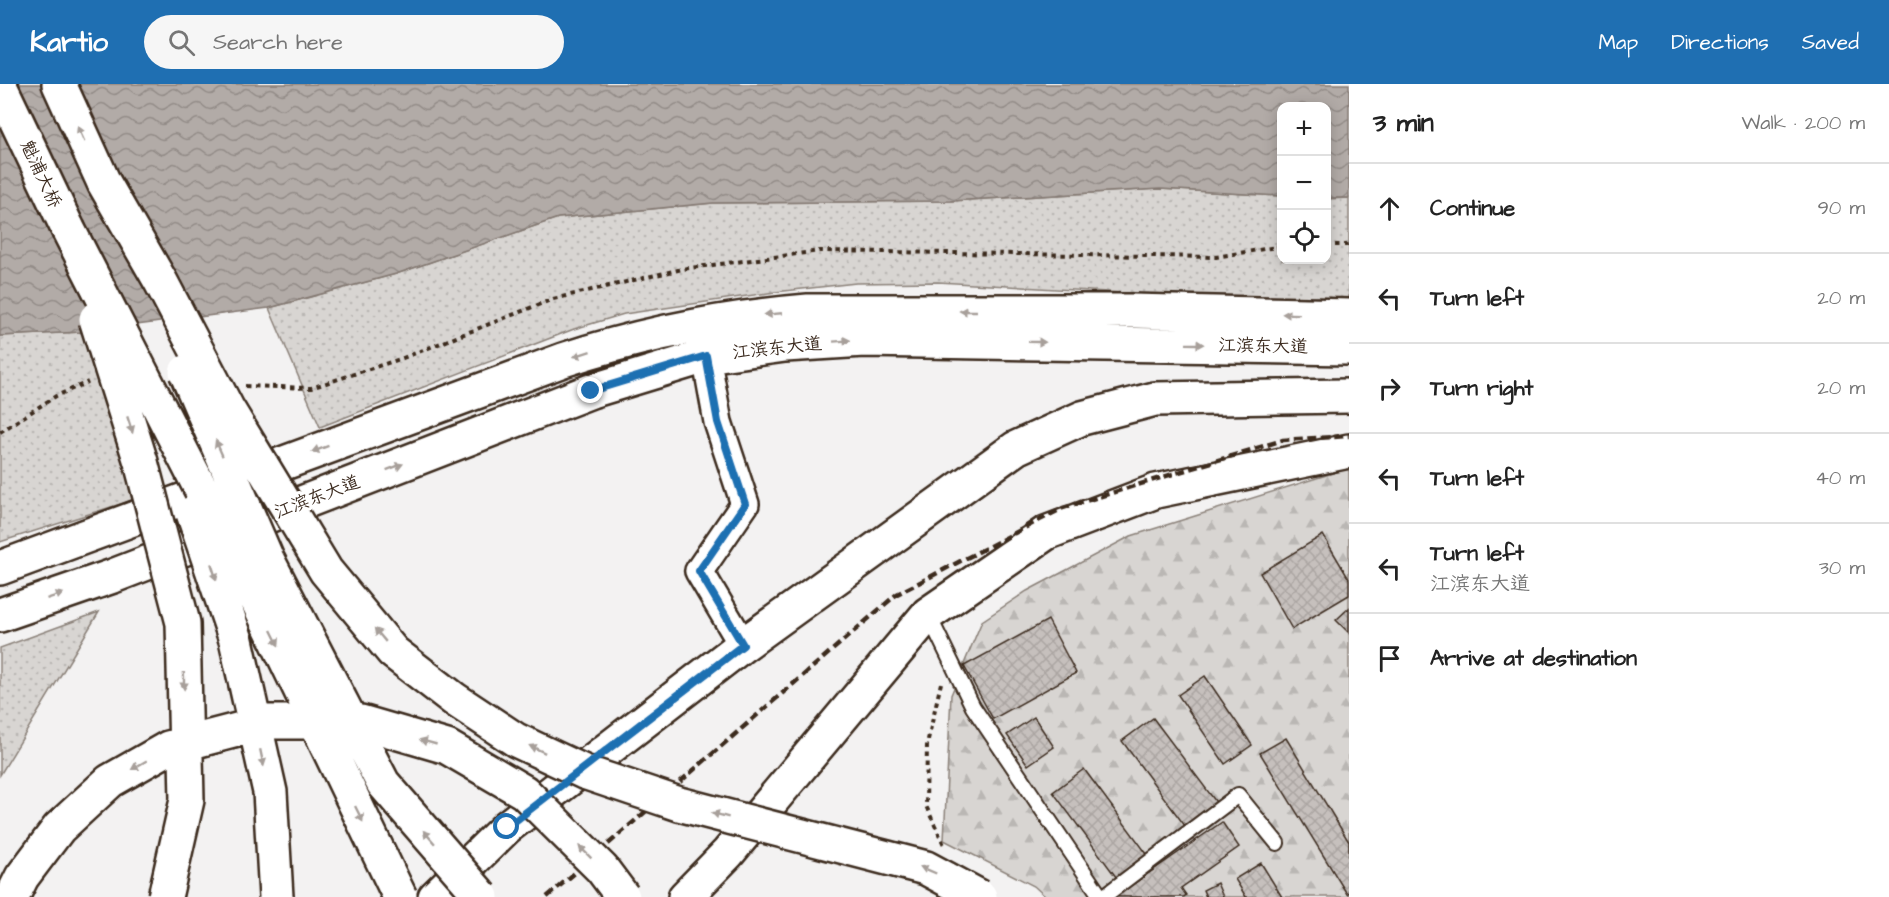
<!DOCTYPE html>
<html lang="en">
<head>
<meta charset="utf-8">
<style>
	:root { --surface:#fff; --page:#f6f6f6; --text:#222; --muted:#767676; --line:#e0e0e0; --accent:#1f6fb2 }
	body { margin:0; font-family:"Architects Daughter","LXGW WenKai TC",sans-serif; background:var(--page); color:var(--text) }
	.controls { position:absolute; right:18px; top:18px; display:grid; overflow:hidden; border-radius:12px; box-shadow:0 3px 15px #0003 }
	.controls button { width:54px; height:54px; display:grid; place-items:center; padding:0; border:0; border-bottom:2px solid var(--line); background:var(--surface); color:var(--text); font:30px sans-serif }
	.stop { position:absolute; width:18px; height:18px; margin:-14px; border:4px solid #1f6fb2; border-radius:50%; background:#fff }
	.stop.end { background:#1f6fb2; border-color:#fff; box-shadow:0 2px 6px #0008 }
	.list { margin:0; padding:0; list-style:none }
	h2 { display:flex; justify-content:space-between; align-items:center; height:78px; margin:0; padding:0 24px; font-size:26px }
	h2 small { font-size:20px; font-weight:400; color:var(--muted) }
	.list li { display:grid; grid-template-columns:39px 1fr auto; gap:18px; align-items:center; box-sizing:border-box; height:90px; padding:0 24px; border-top:2px solid var(--line) }
	.list b { display:block; font-size:22px; white-space:nowrap }
	.list p { margin:0; font-size:20px; white-space:nowrap; color:var(--muted) }
	.list em { font-size:20px; font-style:normal; color:var(--muted) }
	.icon { flex:none; width:33px; height:33px; fill:none; stroke:currentColor; stroke-width:2; stroke-linecap:round; stroke-linejoin:round }
	.map { position:relative; flex:none; width:1349px; height:813px; overflow:hidden }
	header { display:flex; align-items:center; gap:36px; box-sizing:border-box; height:84px; padding:0 30px; background:var(--accent); color:#fff }
	header strong { font-size:28px }
	nav { display:flex; gap:33px; margin-inline-start:auto; font-size:21px }
	.search { width:420px; height:54px; background:var(--page); display:flex; align-items:center; gap:15px; box-sizing:border-box; padding:0 21px; border-radius:33px; color:var(--muted); font-size:22px }
	main { display:flex }
	aside { flex:1; background:var(--surface) }
	.map>svg:first-child { display:block }
	.forest { fill:url(#forest-firs); stroke:#8a8078; stroke-width:1.5 }
	.park { fill:url(#park-dots); stroke:#8a8078; stroke-width:1.5 }
	.water { fill:url(#water-waves); stroke:#827770; stroke-width:1.5 }
	.building { fill:url(#building-cross-hatch); stroke:#3b2a1e; stroke-width:1.5 }
	.lines { fill:none; stroke-linecap:round; stroke-linejoin:round }
	.lane-casing { stroke:#3b2a1e; stroke-width:18 }
	.street-casing { stroke:#3b2a1e; stroke-width:32 }
	.secondary-casing { stroke:#3b2a1e; stroke-width:38 }
	.highway-casing { stroke:#3b2a1e; stroke-width:38 }
	.path { stroke:#3b2a1e; stroke-width:4; stroke-dasharray:4.5 4.5; stroke-linecap:butt }
	.lane { stroke:#fff; stroke-width:14 }
	.street { stroke:#fff; stroke-width:27 }
	.secondary { stroke:#fff; stroke-width:33 }
	.highway { stroke:#fff; stroke-width:33 }
	.rail { stroke:#3b2a1e; stroke-width:4.5; stroke-dasharray:9 4.5; stroke-linecap:butt }
	.highway-bridge-casing { stroke:#3b2a1e; stroke-width:38; stroke-linecap:butt }
	.highway-bridge { stroke:#fff; stroke-width:33 }
	.oneway { fill:#a79f9a }
	.route { stroke:#1f6fb2; stroke-width:8 }
	.labels { text-anchor:middle; dominant-baseline:central; stroke-width:6; stroke-linejoin:round; paint-order:stroke }
	.street-label { font-size:18px; fill:#3b2a1e; stroke:#fff }
</style>
</head>
<body>
<header>
<strong>Kartio</strong>
<div class="search"><svg class="icon" aria-label="search" viewBox="0 0 24 24"><circle cx="10" cy="10" r="6"/><path d="M15 15l6 6"/></svg>Search here</div>
<nav><a>Map</a><a>Directions</a><a>Saved</a></nav>
</header>
<main>
<div class="map">
<svg width="1349" height="813" viewBox="0 0 1349 813">
	<defs>
		<pattern id="forest-firs" width="22" height="20" patternUnits="userSpaceOnUse" patternTransform="scale(1.5)"><rect width="22" height="20" fill="#d8d5d2"/><path d="M5 1l3.5 6h-7zM16 11l3.5 6h-7z" fill="#bab7b4"/></pattern>
		<pattern id="park-dots" width="8" height="8" patternUnits="userSpaceOnUse" patternTransform="scale(1.5)"><rect width="8" height="8" fill="#d8d5d2"/><path d="M2 2h.1M6 6h.1" fill="none" stroke="#bab7b4" stroke-width="1.8" stroke-linecap="round"/></pattern>
		<pattern id="water-waves" width="16" height="10" patternUnits="userSpaceOnUse" patternTransform="scale(1.5)"><rect width="16" height="10" fill="#b2aba7"/><path d="M0 5q4-4 8 0t8 0" fill="none" stroke="#928b87"/></pattern>
		<pattern id="building-cross-hatch" width="8" height="8" patternUnits="userSpaceOnUse" patternTransform="scale(1.5)"><rect width="8" height="8" fill="#c6c0bd"/><path d="M0 0l8 8M0 8l8-8" fill="none" stroke="#aba5a2"/></pattern>
	</defs>
	<rect width="100%" height="100%" fill="#f3f2f2"/>
	<filter id="ink" filterUnits="userSpaceOnUse"><feTurbulence type="fractalNoise" baseFrequency=".0167" numOctaves="2"/><feDisplacementMap in="SourceGraphic" scale="12" xChannelSelector="R" yChannelSelector="G"/><feConvolveMatrix kernelMatrix="1 2 1 2 8 2 1 2 1" color-interpolation-filters="sRGB"/></filter>
	<g filter="url(#ink)">
		<path class="forest" d="M1349,384V813H1046L1034,802L944,756L951,611L982,537L1027,507L1131,452Z"/>
		<path class="park" d="M1160,105L1281,112L1282,176H1326L1327,115L1349,114V222L938,198L856,199L775,208L624,230L574,245L320,343L269,224L396,190L558,134L713,119L950,117Z
			M82,248L165,406L0,458V252Z
			M99,528L0,691V564Z"/>
		<path class="water" d="M0,0H1349V114H1327L1326,22H1282L1281,112L1160,105L950,117L713,119L558,134L396,190L269,224L82,248L0,252Z"/>
		<path class="building" d="M1323,451L1349,495V511L1292,545L1260,489Z
			M1349,524V549L1336,536Z
			M1048,536L1076,589L993,635L964,582Z
			M1205,592L1252,661L1225,680L1178,611Z
			M1034,633L1054,663L1028,681L1007,651Z
			M1153,634L1219,722L1188,746L1122,657Z
			M1286,654L1349,758V808L1347,810L1260,669Z
			M1084,685L1150,774L1119,797L1053,708Z
			M1222,738L1239,763L1181,804L1186,811L1184,813H1115Z
			M1261,779L1282,813H1246L1235,795Z
			M1217,799L1223,813H1206L1203,806Z"/>
		<g class="lines">
			<defs>
				<path id="lane" d="M928,530L973,623L1101,813
					M1103,813L1238,711L1277,759"/>
				<path id="street" d="M706,272L718,338L745,420L699,487L743,561"/>
				<path id="secondary" d="M0,484L563,276C642,250 724,234 808,227H1131L1349,232
					M0,531L113,492L591,307L706,272L785,261L864,256L1349,264
					M435,813L507,743L743,561L1016,364L1082,334L1155,315L1349,312
					M685,813L728,769L928,530L1046,449L1156,407L1349,367"/>
				<path id="highway" d="M59,0L104,99
					M0,2L68,145"/>
			</defs>
			<use href="#lane" class="lane-casing"/>
			<use href="#street" class="street-casing"/>
			<use href="#secondary" class="secondary-casing"/>
			<use href="#highway" class="highway-casing"/>
			<path class="path" d="M1326,161H1349
				M245,302L311,304L403,274L553,215L682,185L820,167L1216,173L1282,162
				M0,348L56,312L88,298
				M941,599L927,660L926,722L945,763"/>
			<use href="#lane" class="lane"/>
			<use href="#street" class="street"/>
			<use href="#secondary" class="secondary"/>
			<use href="#highway" class="highway"/>
			<path class="rail" d="M547,813L897,510L1063,424L1283,356L1349,352"/>
			<defs>
				<path id="highway-bridge" d="M104,99L161,198L227,324L326,487L393,568L454,615L516,656L584,688L679,720L926,784L980,813
					M68,145L250,501L400,813
					M96,235L141,378L183,539L187,716L165,813
					M186,288L267,475L383,699L482,813
					M193,429L236,556L270,708L276,813
					M12,813L22,793L59,744L110,697L168,664L268,638H361L447,663L524,708L602,785L623,813"/>
			</defs>
			<use href="#highway-bridge" class="highway-bridge-casing"/>
			<use href="#highway-bridge" class="highway-bridge"/>
		</g>
		<defs><path id="oneway-solid" d="M-6-.8H1V-3.2L6.5 0L1 3.2V.8H-6Z" transform="scale(1.5)"/></defs>
		<g class="oneway">
			<use href="#oneway-solid" transform="translate(81 50) rotate(-114)"/>
			<use href="#oneway-solid" transform="translate(968 227) rotate(180)"/>
			<use href="#oneway-solid" transform="translate(773 230) rotate(175)"/>
			<use href="#oneway-solid" transform="translate(1291 230) rotate(-179)"/>
			<use href="#oneway-solid" transform="translate(842 257) rotate(-4)"/>
			<use href="#oneway-solid" transform="translate(1037 258) rotate(1)"/>
			<use href="#oneway-solid" transform="translate(1195 260) rotate(1)"/>
			<use href="#oneway-solid" transform="translate(582 270) rotate(162)"/>
			<use href="#oneway-solid" transform="translate(130 341) rotate(72)"/>
			<use href="#oneway-solid" transform="translate(219 364) rotate(-114)"/>
			<use href="#oneway-solid" transform="translate(320 365) rotate(160)"/>
			<use href="#oneway-solid" transform="translate(395 383) rotate(-21)"/>
			<use href="#oneway-solid" transform="translate(214 488) rotate(72)"/>
			<use href="#oneway-solid" transform="translate(55 512) rotate(-19)"/>
			<use href="#oneway-solid" transform="translate(380 551) rotate(-130)"/>
			<use href="#oneway-solid" transform="translate(275 554) rotate(64)"/>
			<use href="#oneway-solid" transform="translate(184 597) rotate(89)"/>
			<use href="#oneway-solid" transform="translate(428 658) rotate(-164)"/>
			<use href="#oneway-solid" transform="translate(537 665) rotate(-155)"/>
			<use href="#oneway-solid" transform="translate(262 674) rotate(78)"/>
			<use href="#oneway-solid" transform="translate(139 681) rotate(150)"/>
			<use href="#oneway-solid" transform="translate(359 730) rotate(64)"/>
			<use href="#oneway-solid" transform="translate(720 731) rotate(-165)"/>
			<use href="#oneway-solid" transform="translate(429 753) rotate(-131)"/>
			<use href="#oneway-solid" transform="translate(585 768) rotate(-135)"/>
			<use href="#oneway-solid" transform="translate(928 786) rotate(-157)"/>
		</g>
	</g>
	<g class="lines" filter="url(#ink)">
		<path class="route" d="M507,743L743,561L699,487L745,420L718,338L706,272L591,307"/>
	</g>
	<g class="labels">
		<g class="street-label">
			<text transform="translate(41 90) rotate(65)">魁浦大桥</text>
			<text transform="translate(1263 262) rotate(1)">江滨东大道</text>
			<text transform="translate(777 264) rotate(-6)">江滨东大道</text>
			<text transform="translate(317 413) rotate(-21)">江滨东大道</text>
		</g>
	</g>
</svg>
<div class="controls">
<button>+</button>
<button>−</button>
<button><svg class="icon" aria-label="locate" viewBox="0 0 24 24"><circle cx="12" cy="12" r="6"/><path d="M12 2v4M12 18v4M2 12h4M18 12h4"/></svg></button>
</div>
<div class="stop" style="left:507px;top:743px"></div>
<div class="stop end" style="left:591px;top:307px"></div>
</div>
<aside>
<h2>3 min<small>Walk · 200 m</small></h2>
<ul class="list">
<li><svg class="icon" aria-label="ahead" viewBox="0 0 24 24"><path d="M12 20V5M6 11l6-6 6 6"/></svg><div><b>Continue</b></div><em>90 m</em></li>
<li><svg class="icon" aria-label="left" viewBox="0 0 24 24"><path d="M17 20v-9H6M10 6l-5 5 5 5"/></svg><div><b>Turn left</b></div><em>20 m</em></li>
<li><svg class="icon" aria-label="right" viewBox="0 0 24 24"><path d="M7 20v-9h11M14 6l5 5-5 5"/></svg><div><b>Turn right</b></div><em>20 m</em></li>
<li><svg class="icon" aria-label="left" viewBox="0 0 24 24"><path d="M17 20v-9H6M10 6l-5 5 5 5"/></svg><div><b>Turn left</b></div><em>40 m</em></li>
<li><svg class="icon" aria-label="left" viewBox="0 0 24 24"><path d="M17 20v-9H6M10 6l-5 5 5 5"/></svg><div><b>Turn left</b><p>江滨东大道</p></div><em>30 m</em></li>
<li><svg class="icon" aria-label="arrive" viewBox="0 0 24 24"><path d="M6 21V4h12l-3 4 3 4H6"/></svg><div><b>Arrive at destination</b></div></li>
</ul>
</aside>
</main>
</body>
</html>
